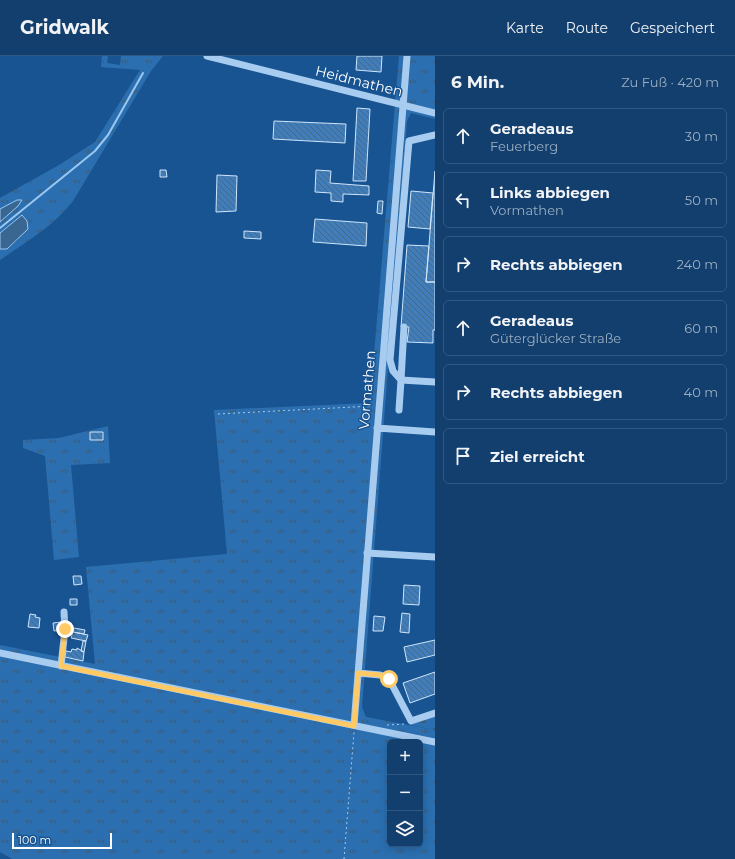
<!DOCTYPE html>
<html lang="de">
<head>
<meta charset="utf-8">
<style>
	:root { --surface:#123f6e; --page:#1f4a76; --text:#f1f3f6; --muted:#9cafc2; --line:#315881 }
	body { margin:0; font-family:Montserrat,sans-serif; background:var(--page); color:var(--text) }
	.controls { position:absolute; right:12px; bottom:12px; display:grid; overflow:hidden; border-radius:6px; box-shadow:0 2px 10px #0003 }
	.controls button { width:36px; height:36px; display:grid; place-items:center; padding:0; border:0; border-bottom:1px solid var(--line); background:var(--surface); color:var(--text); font:20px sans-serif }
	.scale { position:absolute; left:12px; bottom:10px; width:100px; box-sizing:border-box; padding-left:4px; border:2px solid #fff; border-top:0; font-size:11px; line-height:14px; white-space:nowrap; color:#fff; -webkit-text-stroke:3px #185492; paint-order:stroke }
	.stop { position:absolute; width:12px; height:12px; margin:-9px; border:3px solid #ffca66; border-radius:50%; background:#fff }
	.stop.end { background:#ffca66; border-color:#fff; box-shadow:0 1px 4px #0008 }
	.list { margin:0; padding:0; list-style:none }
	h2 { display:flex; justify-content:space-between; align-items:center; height:52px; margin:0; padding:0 16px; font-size:17px }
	h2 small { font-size:13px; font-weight:400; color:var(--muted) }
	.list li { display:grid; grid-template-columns:26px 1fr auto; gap:12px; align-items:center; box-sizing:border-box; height:56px; margin:0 8px 8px; padding:0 8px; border:1px solid var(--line); border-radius:6px }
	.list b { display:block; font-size:15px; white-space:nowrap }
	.list p { margin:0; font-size:13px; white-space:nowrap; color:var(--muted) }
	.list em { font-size:13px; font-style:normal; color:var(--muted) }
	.icon { flex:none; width:22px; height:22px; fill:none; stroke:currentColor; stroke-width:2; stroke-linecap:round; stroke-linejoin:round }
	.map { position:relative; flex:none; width:435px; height:803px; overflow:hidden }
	header { display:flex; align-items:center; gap:24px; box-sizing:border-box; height:56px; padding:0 20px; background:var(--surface); border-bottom:1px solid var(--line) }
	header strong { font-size:19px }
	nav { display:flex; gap:22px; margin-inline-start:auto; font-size:14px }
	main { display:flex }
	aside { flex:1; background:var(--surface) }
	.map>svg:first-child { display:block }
	.grass { fill:url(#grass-tufts); fill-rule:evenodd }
	.forest { fill:url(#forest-firs) }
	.water { fill:#3a6692; stroke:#9ac8f2 }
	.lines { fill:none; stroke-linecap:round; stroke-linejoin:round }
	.stream { stroke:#9ac8f2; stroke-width:2 }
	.building { fill:url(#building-back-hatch); stroke:#cee5fb }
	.path { stroke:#a7ccf0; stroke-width:1; stroke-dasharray:2 3; stroke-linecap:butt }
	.minor { stroke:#a7ccf0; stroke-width:7 }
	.route { stroke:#ffca66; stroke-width:5 }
	.labels { text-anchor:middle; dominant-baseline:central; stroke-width:3; stroke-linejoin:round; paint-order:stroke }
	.street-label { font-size:14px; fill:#fff; stroke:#185492 }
</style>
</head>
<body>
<header>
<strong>Gridwalk</strong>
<nav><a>Karte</a><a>Route</a><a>Gespeichert</a></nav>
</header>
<main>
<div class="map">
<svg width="435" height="803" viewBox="0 0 435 803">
	<defs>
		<pattern id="grass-tufts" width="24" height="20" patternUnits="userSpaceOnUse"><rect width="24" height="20" fill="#2b6fb0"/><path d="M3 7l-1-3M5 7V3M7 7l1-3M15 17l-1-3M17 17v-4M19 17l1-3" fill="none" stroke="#3f5a74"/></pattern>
		<pattern id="forest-firs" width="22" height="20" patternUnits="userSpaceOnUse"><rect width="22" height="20" fill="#2b6fb0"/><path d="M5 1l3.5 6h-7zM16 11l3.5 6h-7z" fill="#3f5a74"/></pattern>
		<pattern id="building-back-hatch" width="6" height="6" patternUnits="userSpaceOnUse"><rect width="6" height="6" fill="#417eb9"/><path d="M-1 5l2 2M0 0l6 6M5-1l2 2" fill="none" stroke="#466888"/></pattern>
	</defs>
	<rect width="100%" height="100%" fill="#185492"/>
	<path class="grass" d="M102,0H108L107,7L120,9L121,0H163L151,15L73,145C54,170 26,186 0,204V193H7L18,184L22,159L0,177V166L18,150L17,144L0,153V142L59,109L95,86L140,14L101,11Z
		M399,0H435V63L411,57L407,65L362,651L366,661L435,674V803H12L0,796V589L95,608L86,511L227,498L214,354L370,347ZM390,686H420V788H390Z
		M108,370L110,407L71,409L79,501L54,504L45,400L23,392V384L59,382Z"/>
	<path class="forest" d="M435,660V674L410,669Z"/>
	<path class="water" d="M17,144H22L18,150L0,166V153Z
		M22,159L27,165L28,173L7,193H0V177Z"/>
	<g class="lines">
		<path class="stream" d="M0,172L95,95L108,79L143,17"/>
	</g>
	<path class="building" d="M357,0H382L381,16L356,14Z
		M357,52L370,53L366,125H353Z
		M274,65L346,68L345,87L273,83Z
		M160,114H166L167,121H160Z
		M316,114L331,115L330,127L369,130V139L343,138V146L331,145V137L315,136Z
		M435,115V226H426Z
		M217,119L237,120L236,155L216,156Z
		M411,135L433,137L430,173L408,171Z
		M378,145H383L382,158L377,157Z
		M315,163L367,167L366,190L313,186Z
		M244,175L261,176V183L244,182Z
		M407,189L429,190L426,226H435V274H433V287L407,286L409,271H401Z
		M90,376H103V384H90Z
		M73,520H81L82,528L74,529Z
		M404,529L420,530L419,549L403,548Z
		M70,543H77V549H70Z
		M402,557L410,558L409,577L400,576Z
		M30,558L36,559L35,561L40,562L39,572L28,571Z
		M374,560L385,561L383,575H373Z
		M61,566V574L54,575L53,567Z
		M74,572L85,574L84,578L73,576Z
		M73,576L88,579L86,585L71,582Z
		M435,584V599L407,606L404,591Z
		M83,585H86L84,596L81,595Z
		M77,592L84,596L83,605L65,601L66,595L71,596L72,593L77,594Z
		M435,616V638L410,647L403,627Z"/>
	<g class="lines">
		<path class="path" d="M218,358L373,350
			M387,669L405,668
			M344,803L354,676"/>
		<path class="minor" d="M207,0L435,57
			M404,271L401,324L435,326
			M399,354L401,324L393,315L390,304L409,85L435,79
			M377,372L435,376
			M367,497L435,501
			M0,597L435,686
			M61,610L65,573L64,556
			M358,617L380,619L389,623L411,665L435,657
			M354,669L407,0"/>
	</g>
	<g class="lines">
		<path class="route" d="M65,573L61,610L354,670L358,617L380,619L389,623"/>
	</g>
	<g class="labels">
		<g class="street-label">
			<text transform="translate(359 25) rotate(14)">Heidmathen</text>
			<text transform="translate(367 334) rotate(-85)">Vormathen</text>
		</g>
	</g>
</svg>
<div class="controls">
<button>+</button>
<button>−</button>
<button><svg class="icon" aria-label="layers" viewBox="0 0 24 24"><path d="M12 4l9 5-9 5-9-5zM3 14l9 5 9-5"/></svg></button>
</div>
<div class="scale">100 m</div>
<div class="stop" style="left:389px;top:623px"></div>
<div class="stop end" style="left:65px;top:573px"></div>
</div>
<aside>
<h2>6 Min.<small>Zu Fuß · 420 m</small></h2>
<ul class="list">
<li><svg class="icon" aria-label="ahead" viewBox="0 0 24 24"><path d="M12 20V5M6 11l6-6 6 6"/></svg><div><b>Geradeaus</b><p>Feuerberg</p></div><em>30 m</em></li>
<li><svg class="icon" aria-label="left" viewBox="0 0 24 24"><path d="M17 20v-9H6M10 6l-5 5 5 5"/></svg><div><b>Links abbiegen</b><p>Vormathen</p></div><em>50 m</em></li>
<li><svg class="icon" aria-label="right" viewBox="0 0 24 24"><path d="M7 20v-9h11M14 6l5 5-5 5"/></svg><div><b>Rechts abbiegen</b></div><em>240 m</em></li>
<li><svg class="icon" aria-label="ahead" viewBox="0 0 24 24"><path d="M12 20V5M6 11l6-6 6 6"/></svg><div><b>Geradeaus</b><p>Güterglücker Straße</p></div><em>60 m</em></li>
<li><svg class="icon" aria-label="right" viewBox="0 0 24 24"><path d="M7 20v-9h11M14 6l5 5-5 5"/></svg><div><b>Rechts abbiegen</b></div><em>40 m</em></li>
<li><svg class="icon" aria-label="arrive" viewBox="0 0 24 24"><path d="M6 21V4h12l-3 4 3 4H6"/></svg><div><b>Ziel erreicht</b></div></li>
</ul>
</aside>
</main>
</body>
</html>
